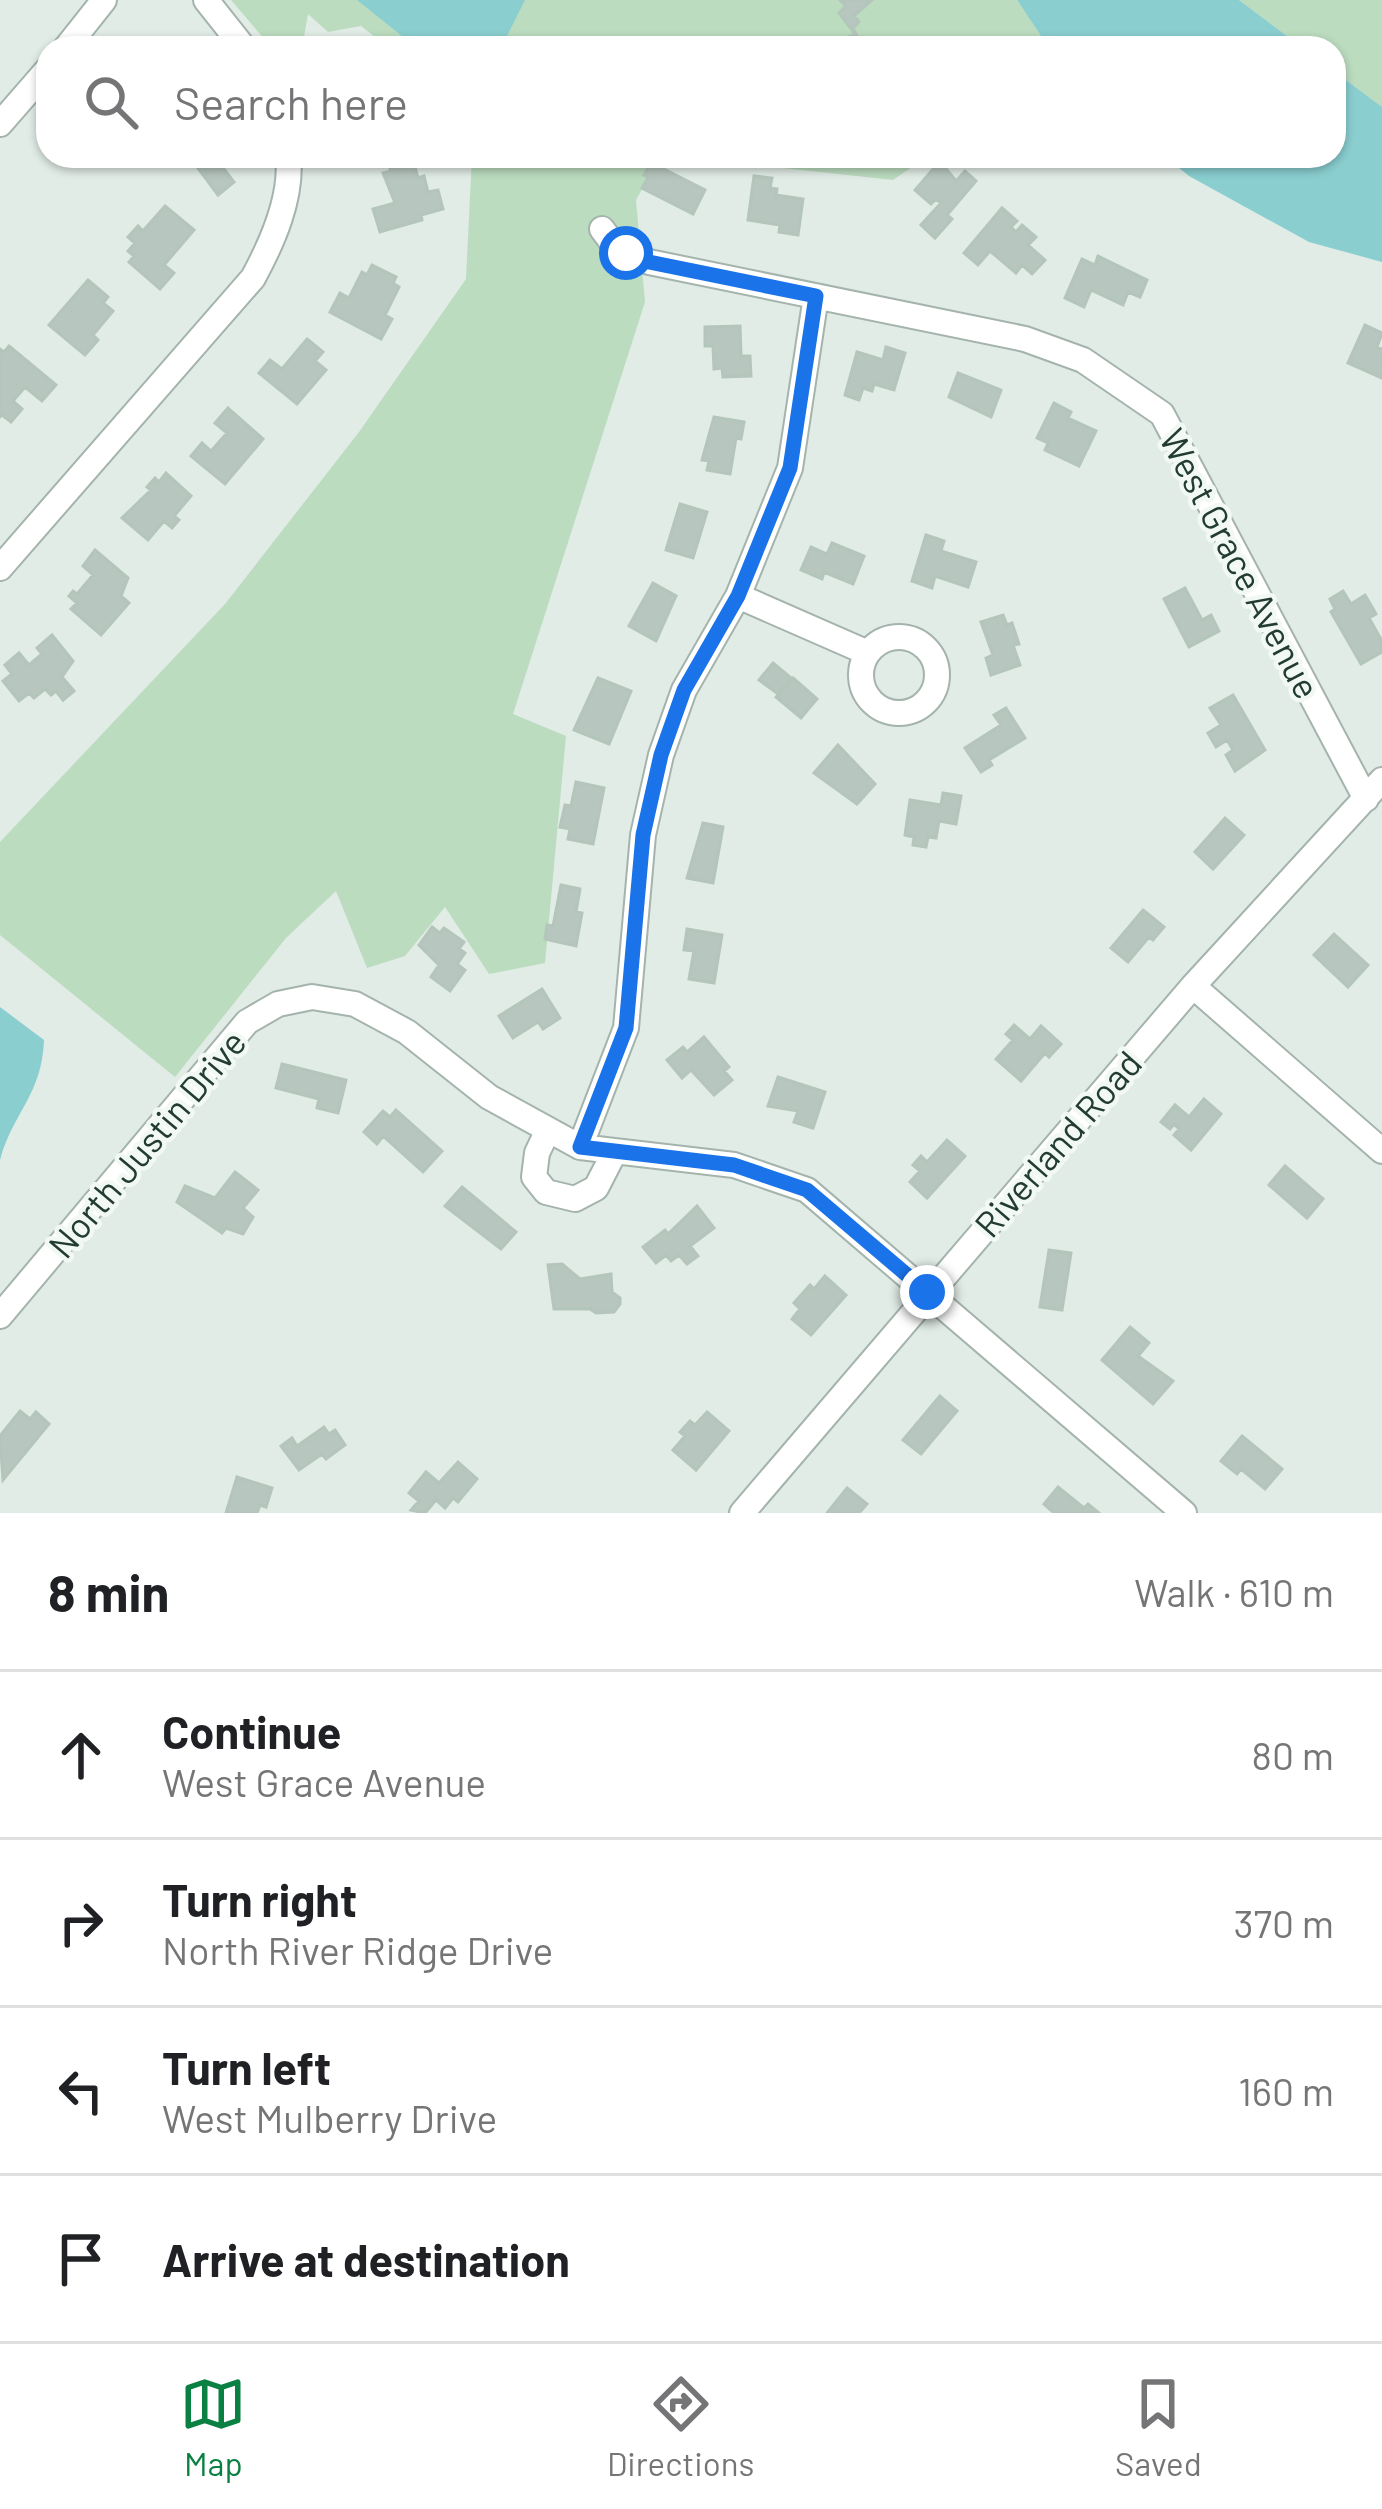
<!DOCTYPE html>
<html lang="en">
<head>
<meta charset="utf-8">
<style>
	:root { --surface:#fff; --page:#f2f2f2; --text:#202124; --muted:#757577; --line:#e0e0e0; --accent:#0b8043 }
	body { margin:0; font-family:Barlow,sans-serif; background:var(--page); color:var(--text) }
	.stop { position:absolute; width:36px; height:36px; margin:-27px; border:9px solid #1a73e8; border-radius:50%; background:#fff }
	.stop.end { background:#1a73e8; border-color:#fff; box-shadow:0 3px 12px #0008 }
	.list { margin:0; padding:0; list-style:none }
	h2 { display:flex; justify-content:space-between; align-items:center; height:156px; margin:0; padding:0 48px; font-size:51px }
	h2 small { font-size:39px; font-weight:400; color:var(--muted) }
	.list li { display:grid; grid-template-columns:78px 1fr auto; gap:36px; align-items:center; box-sizing:border-box; height:168px; padding:0 48px; border-top:3px solid var(--line) }
	.list b { display:block; font-size:45px; white-space:nowrap }
	.list p { margin:0; font-size:39px; white-space:nowrap; color:var(--muted) }
	.list em { font-size:39px; font-style:normal; color:var(--muted) }
	.icon { flex:none; width:66px; height:66px; fill:none; stroke:currentColor; stroke-width:2; stroke-linecap:round; stroke-linejoin:round }
	.map { position:relative; flex:none; width:1382px; height:1513px; overflow:hidden }
	.search { position:absolute; background:var(--surface); box-shadow:0 3px 9px #0004; left:36px; right:36px; top:36px; height:132px; display:flex; align-items:center; gap:30px; box-sizing:border-box; padding:0 42px; border-radius:36px; color:var(--muted); font-size:45px }
	.sheet { height:828px; background:var(--surface) }
	nav { display:flex; justify-content:space-around; align-items:center; box-sizing:border-box; height:168px; border-top:3px solid var(--line); background:var(--surface); font-size:33px; color:var(--muted) }
	nav a { display:grid; justify-items:center; gap:6px }
	nav .on { color:var(--accent) }
	.map>svg:first-child { display:block }
	.green { fill:#bbdcbf }
	.water { fill:#8aced0 }
	.building { fill:#b7c6be; stroke:#b4c5bc; stroke-width:3 }
	.lines { fill:none; stroke-linecap:round; stroke-linejoin:round }
	.minor-casing { stroke:#a4b4ac; stroke-width:28 }
	.minor { stroke:#fff; stroke-width:24 }
	.route { stroke:#1a73e8; stroke-width:15 }
	.labels { text-anchor:middle; dominant-baseline:central; stroke-width:9; stroke-linejoin:round; paint-order:stroke }
	.street-label { font-size:36px; fill:#223c31; stroke:#f2f8f4 }
</style>
</head>
<body>
<div class="map">
<svg width="1382" height="1513" viewBox="0 0 1382 1513">
	<rect width="100%" height="100%" fill="#e1ece6"/>
	<path class="green" d="M231,0H1017L1049,48H389L361,26L328,32L308,14L302,48H272Z
		M1239,0H1382V107L1334,71V48H1303Z
		M472,156H660L636,200L645,302L513,714L566,736L545,963L489,974L445,907L405,956L367,968L336,891L286,938L175,1077L0,935V842L225,604L359,432L466,279Z
		M674,156H928L893,180Z"/>
	<path class="water" d="M357,0H525L501,48H417Z
		M1017,0H1239L1303,48H1049Z
		M1334,71L1382,107V262L1309,242L1189,176L1164,156H1334Z
		M0,1007L44,1040C42,1095 13,1112 0,1160Z"/>
	<path class="building" d="M840,0H872L854,16L859,22L853,28L863,48H837L835,43L855,34L839,13L846,6Z
		M189,156H214L234,182L218,195Z
		M412,156L418,178L424,176L428,192L438,190L443,209L421,215L422,220L380,232L373,209L395,203L383,173L391,171L388,162Z
		M655,156L666,161L662,168L705,190L693,214L642,188L648,177L644,175Z
		M940,161L956,181L965,171L976,181L947,215L952,219L935,238L921,225L941,203L936,199L931,204L915,190Z
		M754,176L772,178L770,188L777,189L776,195L803,199L798,235L779,232L780,225L748,220Z
		M165,206L194,230L164,265L174,273L160,289L129,262L134,256L128,251L135,243L128,237L138,226L143,231Z
		M1002,208L1017,221L1011,227L1016,232L1022,225L1036,237L1028,245L1045,260L1032,274L1022,265L1016,273L990,251L978,265L964,253Z
		M1098,256L1147,280L1140,297L1128,292L1123,305L1091,290L1084,307L1065,298L1082,259L1095,265Z
		M372,265L396,277L393,283L399,287L385,315L392,319L381,339L330,312L340,293L349,298L362,272L367,275Z
		M88,280L108,297L103,303L113,311L93,335L98,340L85,355L49,325Z
		M1365,325L1382,333L1377,347L1382,349V378L1348,363Z
		M740,326L741,356H750L751,376L723,377L722,368L714,369L713,346H705V327Z
		M307,339L323,352L315,361L326,370L297,404L259,373L270,360L282,369Z
		M9,346L56,385L42,401L25,387L13,401L22,409L11,422L2,415L0,417V349L4,352Z
		M886,347L905,353L894,390L874,384L872,391L863,388L859,400L845,395L857,352L883,360Z
		M958,373L1001,390L991,417L949,397Z
		M1054,403L1071,412L1068,418L1096,431L1079,466L1045,450L1048,443L1037,438Z
		M228,408L263,439L225,484L191,456L202,443L211,451L227,433L215,423Z
		M714,417L744,422L741,439L736,438L730,474L707,470L709,461L702,460Z
		M166,473L191,496L174,516L179,520L172,528L164,521L148,540L122,518L151,490L147,487L155,478L159,482Z
		M680,504L707,512L693,558L666,550Z
		M926,535L944,541L941,551L976,562L968,587L935,576L932,588L912,581Z
		M832,543L864,556L853,584L824,572L822,579L801,570L811,547L827,554Z
		M95,550L128,578L121,596L129,603L101,635L71,609L77,603L69,596L73,591L77,594L93,575L83,566Z
		M653,583L676,596L656,641L629,626Z
		M1185,588L1202,620L1211,615L1219,631L1189,647L1164,599Z
		M1343,591L1351,604L1365,595L1376,614L1369,618L1382,641V652L1361,664L1331,612L1335,609L1330,599Z
		M1003,615L1007,625L1012,623L1019,644L1013,645L1020,665L991,675L986,658L993,655L981,622Z
		M52,635L73,661L62,677L74,691L63,700L56,691L51,695L45,689L34,698L29,693L19,701L3,681L12,674L5,665L19,653L29,665L42,654L37,648Z
		M773,663L791,678L778,694L759,680Z
		M598,678L631,691L609,744L574,730Z
		M793,678L817,699L801,718L776,697Z
		M1233,695L1265,750L1235,771L1226,755L1233,750L1227,740L1216,747L1208,733L1221,725L1210,708Z
		M1006,708L1025,738L989,760L992,765L981,772L965,748L1001,725L994,715Z
		M838,745L875,784L857,804L814,773Z
		M576,782L604,788L593,844L568,839L570,829L560,827L565,805L571,806Z
		M943,793L961,796L956,824L939,821L936,838L928,837L926,847L913,845L914,837L905,835L910,800L941,805Z
		M1225,818L1244,835L1213,869L1195,852Z
		M703,823L723,827L713,883L687,878Z
		M561,885L580,889L576,912L582,913L576,946L545,939L547,925L553,926Z
		M1143,910L1164,927L1153,940L1149,937L1128,962L1111,948Z
		M432,927L440,933L444,928L464,942L459,949L465,953L457,964L465,970L450,991L431,977L439,965L419,945Z
		M687,929L722,935L714,983L689,979L694,951L684,950Z
		M1334,934L1368,965L1348,987L1314,955Z
		M542,989L560,1018L543,1029L538,1022L513,1038L499,1016Z
		M1014,1025L1030,1039L1041,1026L1061,1044L1049,1057L1045,1053L1021,1081L996,1059L1013,1040L1006,1034Z
		M704,1037L729,1067L724,1071L732,1080L714,1095L691,1070L682,1078L667,1060L683,1047L687,1052Z
		M282,1064L346,1080L338,1113L317,1108L319,1099L276,1088Z
		M778,1077L825,1092L813,1128L794,1122L798,1111L768,1106Z
		M1204,1099L1221,1114L1191,1150L1174,1135L1179,1129L1174,1124L1170,1129L1161,1122L1175,1105L1189,1117Z
		M396,1110L442,1151L423,1172L383,1136L377,1144L364,1132L383,1111L390,1117Z
		M947,1140L965,1156L927,1198L910,1182L920,1171L913,1165L921,1156L927,1162Z
		M1285,1166L1323,1199L1307,1218L1269,1185Z
		M235,1172L258,1190L243,1208L253,1217L243,1234L226,1228L222,1233L177,1202L185,1186L215,1198Z
		M462,1187L516,1232L501,1249L445,1206Z
		M697,1206L714,1228L690,1246L698,1256L687,1264L679,1255L671,1261L666,1255L656,1263L643,1247L665,1230L668,1234Z
		M1049,1250L1071,1253L1062,1310L1040,1307Z
		M562,1264L580,1279L611,1274L612,1292L620,1298V1304L614,1312L596,1313L590,1309H554L548,1265Z
		M825,1276L846,1295L811,1335L792,1319L800,1309L794,1303L810,1285L814,1289Z
		M1130,1327L1149,1343L1138,1356L1173,1381L1153,1404L1102,1360Z
		M940,1396L957,1411L921,1454L903,1440Z
		M20,1411L30,1419L36,1412L49,1424L3,1480L0,1436Z
		M707,1412L729,1431L696,1470L673,1450L685,1436L680,1432L690,1421L695,1425Z
		M324,1427L329,1434L335,1430L345,1445L326,1459L322,1454L299,1470L281,1446L292,1438L297,1446Z
		M1242,1436L1282,1469L1265,1489L1241,1469L1237,1474L1221,1461Z
		M458,1462L477,1479L458,1502L453,1498L445,1508L436,1500L425,1513L411,1510L419,1501L409,1493L426,1472L439,1483Z
		M237,1477L272,1488L266,1507L260,1505L257,1513H226Z
		M1058,1487L1084,1508L1088,1504L1099,1513H1054L1044,1504Z
		M847,1488L867,1504L859,1513H827Z"/>
	<g class="lines">
		<defs>
			<path id="minor" d="M206,0L244,48
				M66,48L104,0
				M0,124L48,69
				M602,229L617,249L649,262L1025,339L1083,360L1162,414L1366,799
				M0,568L253,278C272,243 293,197 288,156
				M738,596L868,653
				M861 675a38 38 0 1 1 76 0a38 38 0 1 1-76 0Z
				M1193,986L1382,1151
				M548,1130L537,1153L534,1177L546,1192L575,1199L596,1188L615,1151
				M580,1147L626,1028L643,835L661,755L684,690L738,596L790,468L816,296
				M0,1316L247,1022L278,1004L312,997L355,1004L407,1032L489,1097L580,1147L734,1165L807,1190L1184,1513
				M742,1513L1193,986L1382,780"/>
		</defs>
		<use href="#minor" class="minor-casing"/>
		<use href="#minor" class="minor"/>
	</g>
	<g class="lines">
		<path class="route" d="M626,253L649,262L816,296L790,468L738,596L684,690L661,755L643,835L626,1028L580,1147L734,1165L807,1190L927,1292"/>
	</g>
	<g class="labels">
		<g class="street-label">
			<text transform="translate(1241 563) rotate(62)">West Grace Avenue</text>
			<text transform="translate(146 1143) rotate(-50)">North Justin Drive</text>
			<text transform="translate(1057 1143) rotate(-49)">Riverland Road</text>
		</g>
	</g>
</svg>
<div class="stop" style="left:626px;top:253px"></div>
<div class="stop end" style="left:927px;top:1292px"></div>
<div class="search"><svg class="icon" aria-label="search" viewBox="0 0 24 24"><circle cx="10" cy="10" r="6"/><path d="M15 15l6 6"/></svg>Search here</div>
</div>
<section class="sheet">
<h2>8 min<small>Walk · 610 m</small></h2>
<ul class="list">
<li><svg class="icon" aria-label="ahead" viewBox="0 0 24 24"><path d="M12 20V5M6 11l6-6 6 6"/></svg><div><b>Continue</b><p>West Grace Avenue</p></div><em>80 m</em></li>
<li><svg class="icon" aria-label="right" viewBox="0 0 24 24"><path d="M7 20v-9h11M14 6l5 5-5 5"/></svg><div><b>Turn right</b><p>North River Ridge Drive</p></div><em>370 m</em></li>
<li><svg class="icon" aria-label="left" viewBox="0 0 24 24"><path d="M17 20v-9H6M10 6l-5 5 5 5"/></svg><div><b>Turn left</b><p>West Mulberry Drive</p></div><em>160 m</em></li>
<li><svg class="icon" aria-label="arrive" viewBox="0 0 24 24"><path d="M6 21V4h12l-3 4 3 4H6"/></svg><div><b>Arrive at destination</b></div></li>
</ul>
</section>
<nav>
<a class="on"><svg class="icon" aria-label="map" viewBox="0 0 24 24"><path d="M3 6l6-2 6 2 6-2v14l-6 2-6-2-6 2zM9 4v14M15 6v14"/></svg>Map</a>
<a><svg class="icon" aria-label="directions" viewBox="0 0 24 24"><path d="M12 3l9 9-9 9-9-9zM9 14v-3h6M13 9l2 2-2 2"/></svg>Directions</a>
<a><svg class="icon" aria-label="saved" viewBox="0 0 24 24"><path d="M7 4h10v16l-5-4-5 4z"/></svg>Saved</a>
</nav>
</body>
</html>
